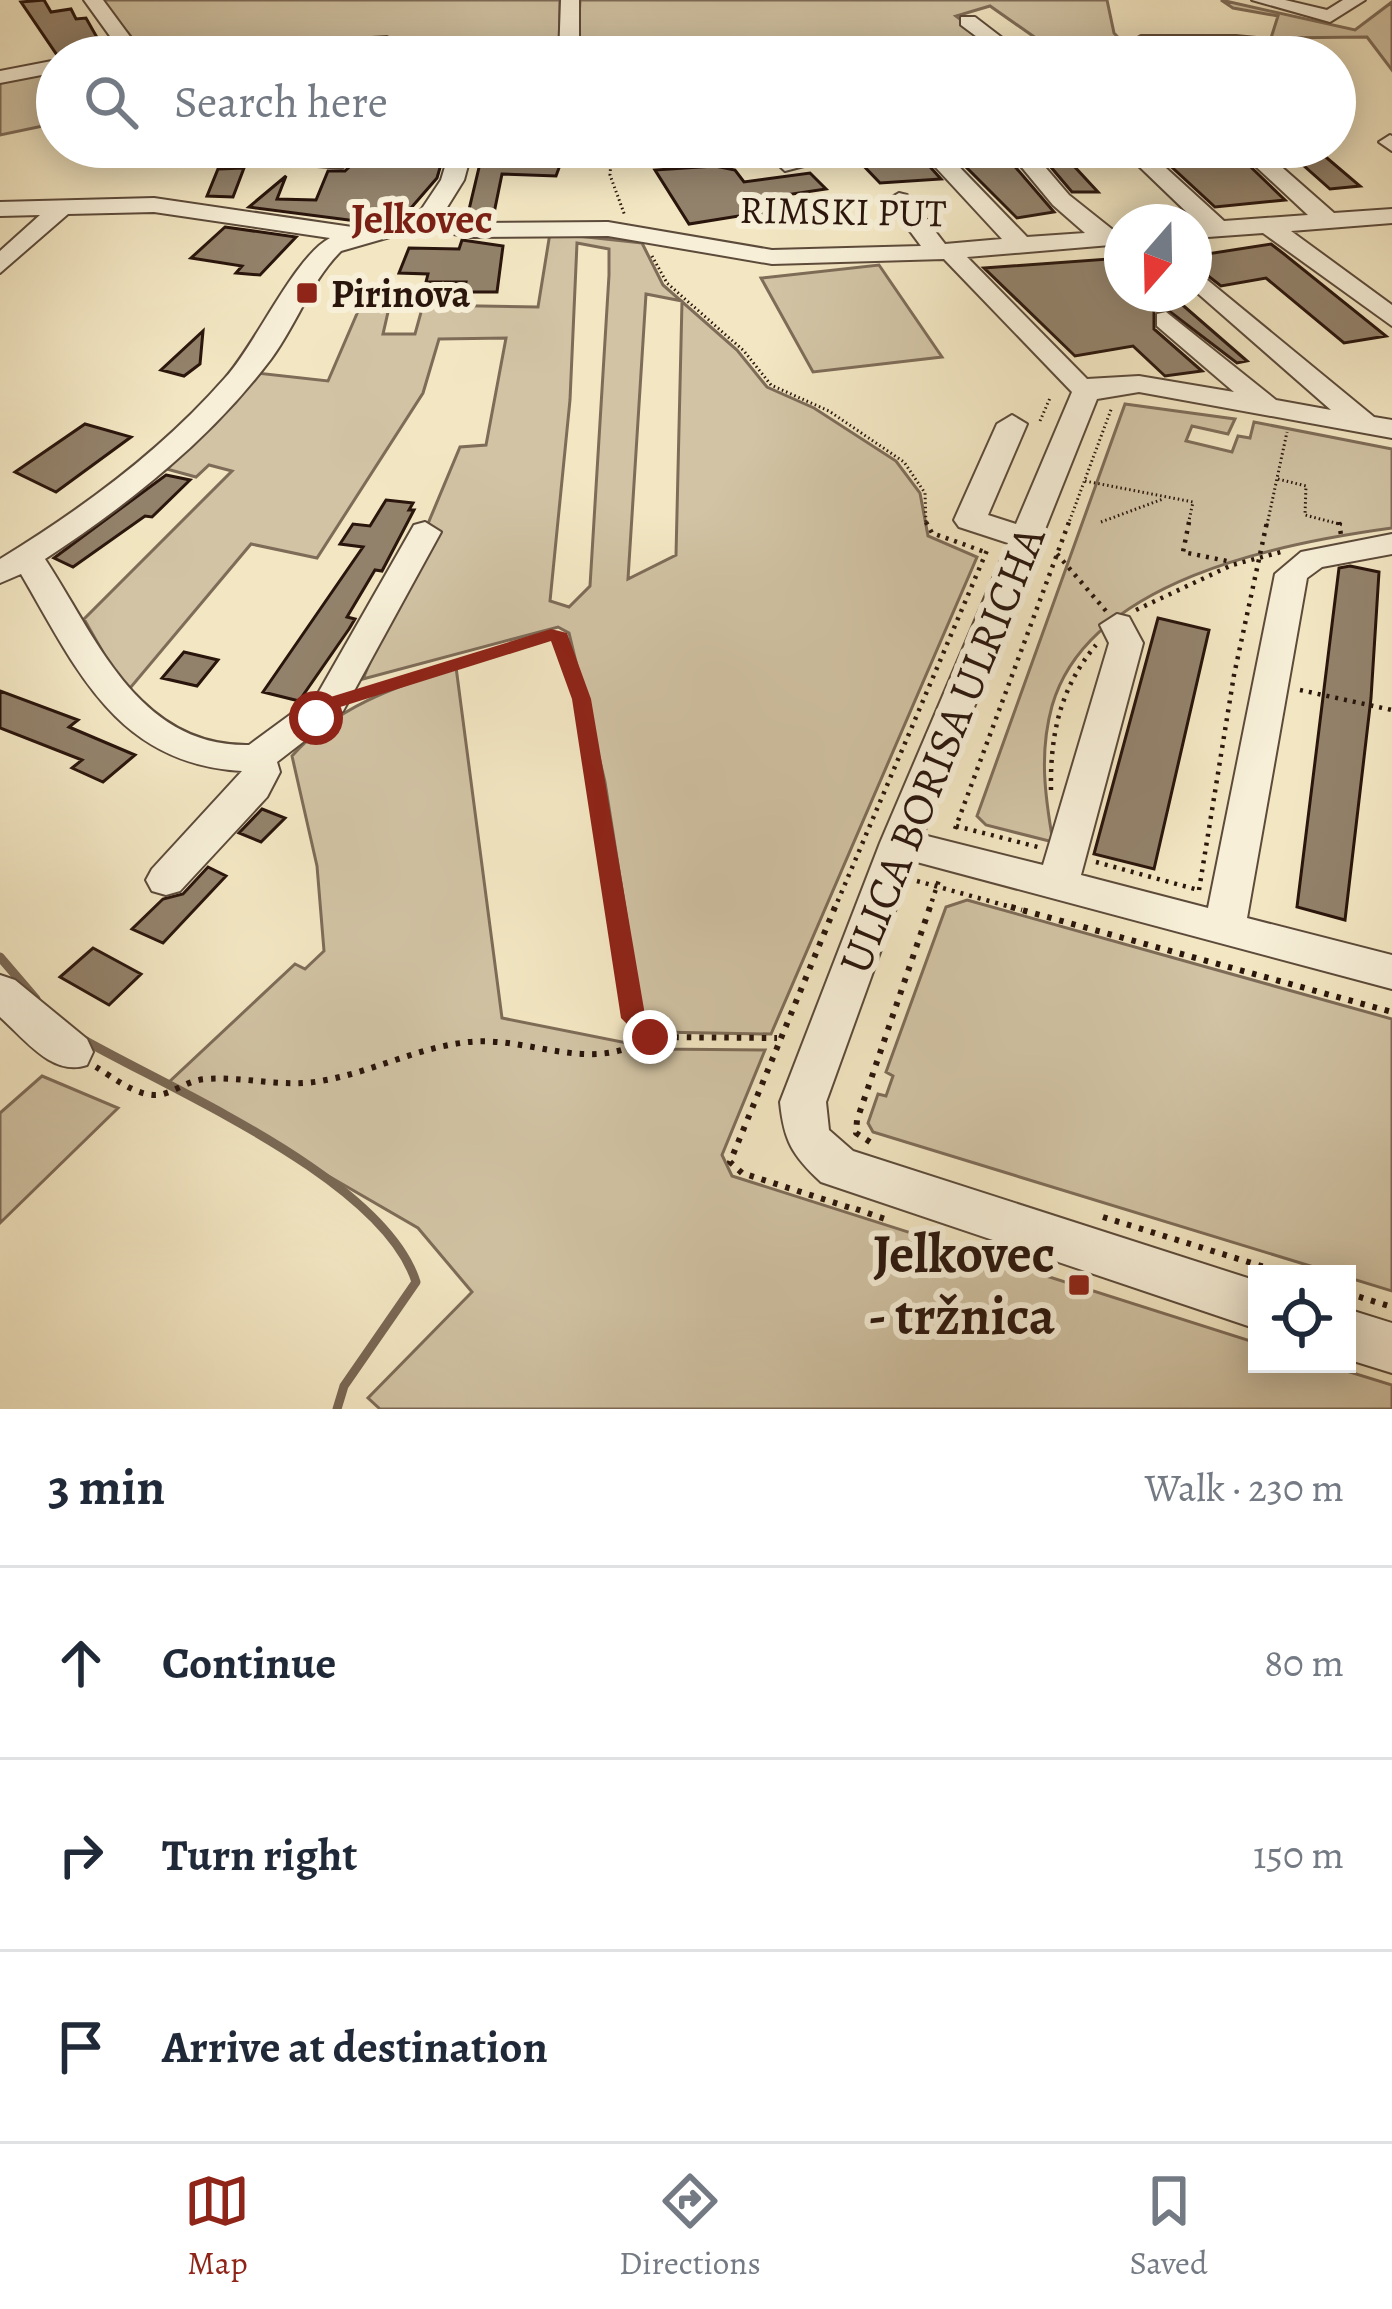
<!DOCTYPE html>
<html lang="en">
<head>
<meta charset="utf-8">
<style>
	:root { --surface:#fff; --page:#f2f2f3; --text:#1f2937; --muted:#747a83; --line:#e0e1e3; --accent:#8f2418 }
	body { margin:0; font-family:Alegreya,serif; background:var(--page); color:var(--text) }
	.controls { position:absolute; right:36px; bottom:36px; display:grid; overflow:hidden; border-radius:0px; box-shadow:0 6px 30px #0003 }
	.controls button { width:108px; height:108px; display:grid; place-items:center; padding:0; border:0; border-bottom:3px solid var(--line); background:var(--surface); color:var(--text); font:60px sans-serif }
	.compass { position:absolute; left:1104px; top:204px; width:108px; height:108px; border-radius:50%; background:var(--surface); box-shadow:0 6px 30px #0003; rotate:200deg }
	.stop { position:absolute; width:36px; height:36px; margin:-27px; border:9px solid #8f2418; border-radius:50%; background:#fff }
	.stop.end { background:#8f2418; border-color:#fff; box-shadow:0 3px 12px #0008 }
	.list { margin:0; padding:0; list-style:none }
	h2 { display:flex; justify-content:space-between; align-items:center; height:156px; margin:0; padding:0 48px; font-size:51px }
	h2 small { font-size:39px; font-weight:400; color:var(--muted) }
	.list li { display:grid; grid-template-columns:78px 1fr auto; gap:36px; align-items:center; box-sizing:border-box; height:192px; padding:0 48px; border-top:3px solid var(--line) }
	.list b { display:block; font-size:45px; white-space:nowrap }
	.list em { font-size:39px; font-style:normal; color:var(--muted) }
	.icon { flex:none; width:66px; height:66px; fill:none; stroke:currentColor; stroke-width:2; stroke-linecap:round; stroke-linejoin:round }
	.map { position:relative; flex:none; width:1392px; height:1409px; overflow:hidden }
	.search { position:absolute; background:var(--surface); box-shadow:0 6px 30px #0003; left:36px; right:36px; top:36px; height:132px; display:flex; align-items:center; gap:30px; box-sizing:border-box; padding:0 42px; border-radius:66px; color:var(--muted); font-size:45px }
	.sheet { height:732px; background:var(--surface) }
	nav { display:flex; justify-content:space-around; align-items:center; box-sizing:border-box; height:168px; border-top:3px solid var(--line); background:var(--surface); font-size:33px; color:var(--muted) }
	nav a { display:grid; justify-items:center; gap:6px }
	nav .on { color:var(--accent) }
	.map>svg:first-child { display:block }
	.green { fill:#d1c3a4; stroke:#7e6c58; stroke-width:3; fill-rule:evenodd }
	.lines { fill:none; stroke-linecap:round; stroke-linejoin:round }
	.stream { stroke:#7a6855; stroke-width:9 }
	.building { fill:#93826b; stroke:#2a150c; stroke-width:3 }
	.minor-casing { stroke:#5c4a3a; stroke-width:4 }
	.path-far2 { stroke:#2a150c; stroke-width:3; stroke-dasharray:1.5 3; stroke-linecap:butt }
	.path-far1 { stroke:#2a150c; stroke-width:4.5; stroke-dasharray:3 6; stroke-linecap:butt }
	.path { stroke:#2a150c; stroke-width:6; stroke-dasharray:4.5 8; stroke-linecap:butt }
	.minor { fill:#f7efd8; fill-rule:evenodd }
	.route { fill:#8f2418 }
	.poi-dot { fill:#8f2418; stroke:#f7efd8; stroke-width:4.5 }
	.labels { text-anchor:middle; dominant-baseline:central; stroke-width:12; stroke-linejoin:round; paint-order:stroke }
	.far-street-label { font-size:39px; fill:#2a150c; stroke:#f7efd8 }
	.far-poi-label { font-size:39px; font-weight:bold; fill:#2a150c; stroke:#f7efd8; text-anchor:start }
	.far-quarter-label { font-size:42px; font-weight:bold; fill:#7a1f14; stroke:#f7efd8 }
	.street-label { font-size:45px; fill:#2a150c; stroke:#f7efd8 }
	.near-poi-label { font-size:54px; font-weight:bold; fill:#2a150c; stroke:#f7efd8; text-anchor:end }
</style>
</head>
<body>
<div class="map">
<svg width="1392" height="1409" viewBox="0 0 1392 1409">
	<rect width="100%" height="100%" fill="#f3e7c3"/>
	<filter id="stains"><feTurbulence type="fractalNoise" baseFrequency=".00167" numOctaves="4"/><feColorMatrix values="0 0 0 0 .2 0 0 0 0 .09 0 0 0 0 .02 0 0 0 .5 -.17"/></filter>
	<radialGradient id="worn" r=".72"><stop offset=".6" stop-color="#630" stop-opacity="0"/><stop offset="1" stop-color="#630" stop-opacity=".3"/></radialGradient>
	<path class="green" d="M99,0H560L559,57L391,54V43L382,40L148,56Z
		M580,0H1107L1114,33L1136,57H1063L990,6L956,16L1011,57L577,53Z
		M1221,0L1355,30L1392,2V70L1367,37L1271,38L1278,16L1233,8Z
		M57,68V123L0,135V80Z
		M550,233L642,243L663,285L737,350L767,387L814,408L896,461L920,493L928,536L977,557L771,1034L657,1032L642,1017L605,782L569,633L558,627L363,679L460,447L486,445L506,338L439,339L423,393L317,558L251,544L126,693L84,619L232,471L209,465L196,477L163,468L257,373L328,381L368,288L391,299L383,334H415L423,305L538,307ZM577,243L609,249V275L590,586L569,607L550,601L570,400ZM646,294L682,301L676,555L628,579Z
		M879,265L942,357L813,372L761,278Z
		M1125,404L1235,419L1228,434L1192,426L1186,441L1232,452L1238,436L1250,438L1254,422L1392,449V528C1281,543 1088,580 1052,706C1039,753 1045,796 1053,842L986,825L977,816Z
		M456,667L502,1018L657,1049L765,1050L722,1155L732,1176L1257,1343V1364H1324L1392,1385V1409H380L368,1398L472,1292L418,1228L168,1083L295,964L305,969L324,951L317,866L292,756C334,708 396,686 456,667Z
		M967,900L1392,1019V1291L873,1132L868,1123L878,1094L886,1096L893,1076L886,1072L946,907Z
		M42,1076L118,1108L0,1223V1113Z"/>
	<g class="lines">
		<path class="stream" d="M0,957L36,999
			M84,1040C176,1092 384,1180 416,1282L344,1386L337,1409"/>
	</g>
	<path class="building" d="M44,0L51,12L71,9L76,19L86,18L103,48L57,55L21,2Z
		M370,147H446L437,178L411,208L364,222L249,207L286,176L277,199L316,200L328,171H345Z
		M880,147L913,148L941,179L880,183L859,161L889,157Z
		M946,147H988L1004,162H1011L1054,212L1017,218Z
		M1150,147H1230L1285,200L1215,207Z
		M1314,147L1360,186L1330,189L1285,149Z
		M482,155H505L563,157L556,176L502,174L493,218H467Z
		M1060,158L1072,164L1098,192H1072L1044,159Z
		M715,166L735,170L744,182L810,173L826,189L772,197L796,221L772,226L757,213L689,224L655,170Z
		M244,168L233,197L207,196L218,169Z
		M225,227L296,237L260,275L236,273L242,266L191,258Z
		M462,240L503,246L497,292H464L466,282H426L428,274L399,273L409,248L459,249Z
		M1271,244L1284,254L1386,336L1344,343L1266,278L1221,286L1194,265V256Z
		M1122,258V294H1170L1247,361L1237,363L1165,308L1154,311V329L1202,371L1165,376L1133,346L1075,356L984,268Z
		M203,331L200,364L184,376L161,370Z
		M85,424L131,437L56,492L15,472Z
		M166,475L190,480L152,517L145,516L73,567L54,558Z
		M386,500L413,503L409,510H414L382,571L375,570L347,617L355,619L349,629L299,701L263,692L363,547L340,544L353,524L370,526Z
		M1350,566L1379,572L1371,698L1345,920L1297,907L1339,568Z
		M1158,618L1209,630L1154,869L1094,854Z
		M184,652L218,660L197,686L162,678Z
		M0,691L78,720L69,727L135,755L103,782L72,768L82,760L0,728Z
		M262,809L285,818L261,842L239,833Z
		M208,867L226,876L163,943L132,929L163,899L183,894Z
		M93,948L141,974L109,1005L60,977Z"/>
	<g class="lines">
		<defs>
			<path id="minor" d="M84,0H103L145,57H125Z
				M561,0H579V57H559Z
				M1252,0H1285L1327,10L1343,0H1365L1330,22Z
				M961,17H975L1027,57H1004L961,25Z
				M1141,36H1236L1316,44L1326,50L1316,56L1152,48L1154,57H1134L1131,42Z
				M387,37V45L380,47L277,57H155L165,51Z
				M57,60V72L0,83V71Z
				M1390,135L1392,136V151L1379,142Z
				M236,147L336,154L343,147H366L342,168L228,159V149Z
				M451,147H473L464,180L441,217L470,223L608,222L772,250L921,246L887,200L899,193L907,195L945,244L1002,239L917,147H940L1027,237L1085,233L1053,205L1005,147H1028L1069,195L1113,230H1122V244L967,257L1087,379L1139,376L1234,392L1157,326V314L1166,312L1276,400L1331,410L1194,290V269L1374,417L1392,420V438L1139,392L1097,399L923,835L1043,865L1109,643L1100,625L1117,614L1129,617L1143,643L1081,875L1208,908L1275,574L1301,552L1392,534V554L1322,567L1307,578L1247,918L1392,955V989L913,861L826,1102L829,1130L853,1151L1257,1281V1329L821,1182C792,1155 784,1141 780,1102L880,843L1008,543L959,527L954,520L997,424L1012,415L1027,424L988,515L1016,524L1072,392L944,259L772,264L608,236L470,237L421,228L341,251C310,282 297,324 271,359C210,440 129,504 45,559C96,636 137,747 249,745L317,695L414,525L425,522L441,532L343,711L277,762L280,772L267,797L180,891L166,895L152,891L146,880L152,869L242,771C116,764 76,668 21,574L0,583V559C82,509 161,451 225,378C256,344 295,256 330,238L154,212L68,214L0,273V251L40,215L0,216V202L154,198L359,228L421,210L441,180Z
				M717,147H739L735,165H719Z
				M759,147H784L804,166L785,171Z
				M1119,147H1143L1224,221L1308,215L1235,147H1259L1334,213L1392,209V223L1291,231L1392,305V326L1263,233L1194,238L1198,223Z
				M0,975L15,980L87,1039L93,1052L87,1065C52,1077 25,1039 0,1017Z
				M1347,1309L1392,1323V1373L1347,1359Z"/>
		</defs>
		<use href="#minor" class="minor-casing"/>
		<path class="path-far2" d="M612,147L610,175L625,216
			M652,256L667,283L744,351L771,385L829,411L904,462L925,493L926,525
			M1040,421L1050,398
			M1278,479L1306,486L1305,515L1343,525
			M1085,481L1193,502L1188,525
			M1101,522L1163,499
			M1068,525L1112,407
			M1267,525L1287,432"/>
		<path class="path-far1" d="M926,522L932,533L985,552
			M1189,522L1183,552L1232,562
			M1339,522L1341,535
			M1057,554L1106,611
			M1136,610L1232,565L1281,552
			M370,690L558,633L581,699L617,910
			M1300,690L1392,710
			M1051,790C1050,735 1060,688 1096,645
			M956,826L1038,847
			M955,829L1069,522
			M1096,862L1195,889
			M917,881L1022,910
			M1199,890L1234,675L1267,522
			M834,910L988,548
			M929,910L939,880"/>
		<path class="path" d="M617,907L638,1029L650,1037L777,1038
			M835,907L730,1162L742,1173L854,1209
			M1011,907L1392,1012
			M96,1067C114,1078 141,1100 163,1094C178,1090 189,1080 206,1079C247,1076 285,1089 326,1080C374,1071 419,1047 469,1042C531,1036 590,1075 648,1038
			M870,1142L856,1133L857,1120L930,907
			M856,1209L891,1221
			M1103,1217L1287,1274
			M1347,1293L1392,1307"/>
		<use href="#minor" class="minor"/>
	</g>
	<path class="route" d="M551,629L567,633L591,699L645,1015L661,1037L650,1047L621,1018L572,699L551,641L337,708L323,723L306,718L324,699Z"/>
	<g class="poi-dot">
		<rect x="295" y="281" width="24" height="24" rx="6"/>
		<rect x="1067" y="1273" width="24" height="24" rx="6"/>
	</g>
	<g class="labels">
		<g class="far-street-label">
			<text transform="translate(843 211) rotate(1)">RIMSKI PUT</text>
		</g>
		<g class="far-poi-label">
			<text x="331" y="293">Pirinova</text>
		</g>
		<g class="far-quarter-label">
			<text x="422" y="218">Jelkovec</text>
		</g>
		<g class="street-label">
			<text transform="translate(942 750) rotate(-68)">ULICA BORISA ULRICHA</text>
		</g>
		<g class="near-poi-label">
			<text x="1055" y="1254">Jelkovec<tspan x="1055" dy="62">- tržnica</tspan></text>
		</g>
	</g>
	<rect width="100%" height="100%" filter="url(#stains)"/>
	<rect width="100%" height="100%" fill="url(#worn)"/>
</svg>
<div class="controls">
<button><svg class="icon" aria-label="locate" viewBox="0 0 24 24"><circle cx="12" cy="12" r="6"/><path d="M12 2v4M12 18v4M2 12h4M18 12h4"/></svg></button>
</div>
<svg class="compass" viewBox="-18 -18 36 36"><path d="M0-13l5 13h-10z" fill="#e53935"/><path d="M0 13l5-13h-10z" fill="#747a83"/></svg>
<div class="stop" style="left:316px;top:718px"></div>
<div class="stop end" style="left:650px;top:1037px"></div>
<div class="search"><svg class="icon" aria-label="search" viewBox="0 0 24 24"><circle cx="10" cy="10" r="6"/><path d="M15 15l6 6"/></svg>Search here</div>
</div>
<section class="sheet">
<h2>3 min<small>Walk · 230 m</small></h2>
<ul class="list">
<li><svg class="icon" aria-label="ahead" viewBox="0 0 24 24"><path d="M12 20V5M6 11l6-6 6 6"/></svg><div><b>Continue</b></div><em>80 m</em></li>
<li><svg class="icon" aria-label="right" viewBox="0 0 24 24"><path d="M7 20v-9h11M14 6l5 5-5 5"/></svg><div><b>Turn right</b></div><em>150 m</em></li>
<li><svg class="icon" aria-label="arrive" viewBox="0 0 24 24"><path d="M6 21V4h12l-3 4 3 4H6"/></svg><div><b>Arrive at destination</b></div></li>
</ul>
</section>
<nav>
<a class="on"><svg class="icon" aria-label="map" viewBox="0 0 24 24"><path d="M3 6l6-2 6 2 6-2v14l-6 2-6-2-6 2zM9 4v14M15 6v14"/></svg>Map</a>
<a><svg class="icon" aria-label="directions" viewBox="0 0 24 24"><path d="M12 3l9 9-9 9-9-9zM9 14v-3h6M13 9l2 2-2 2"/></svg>Directions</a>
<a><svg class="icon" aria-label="saved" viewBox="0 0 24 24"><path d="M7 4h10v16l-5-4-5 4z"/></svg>Saved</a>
</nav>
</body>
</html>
